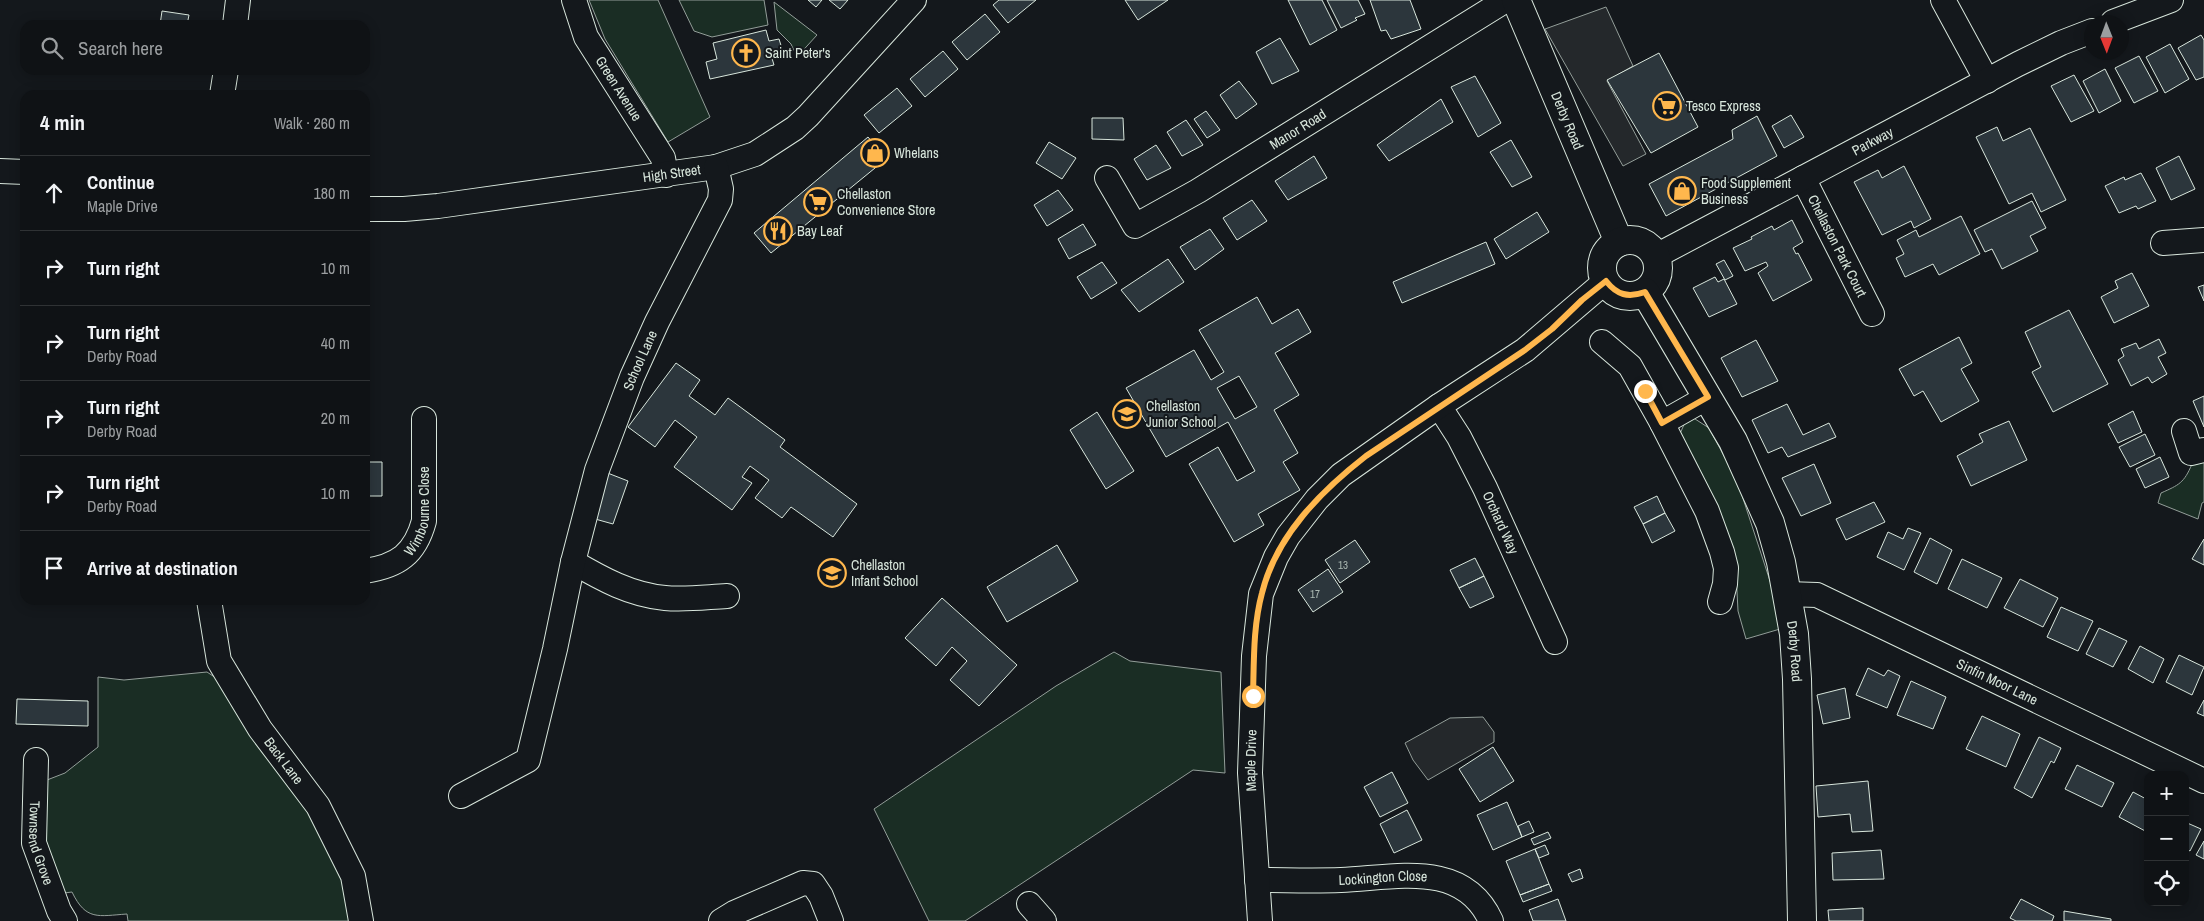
<!DOCTYPE html>
<html lang="en">
<head>
<meta charset="utf-8">
<style>
	:root { --surface:#0f1215; --page:#1d2022; --text:#f1f3f6; --muted:#9b9ea0; --line:#2f3234 }
	body { margin:0; font-family:"Archivo Narrow",sans-serif; background:var(--page); color:var(--text) }
	.controls { position:absolute; right:15px; bottom:15px; display:grid; overflow:hidden; border-radius:10px; box-shadow:0 2px 12px #0003 }
	.controls button { width:45px; height:45px; display:grid; place-items:center; padding:0; border:0; border-bottom:1px solid var(--line); background:var(--surface); color:var(--text); font:25px sans-serif }
	.compass { position:absolute; left:2084px; top:15px; width:45px; height:45px; border-radius:50%; background:var(--surface); box-shadow:0 2px 12px #0003; rotate:179deg }
	.stop { position:absolute; width:15px; height:15px; margin:-11px; border:4px solid #ffb74d; border-radius:50%; background:#fff }
	.stop.end { background:#ffb74d; border-color:#fff; box-shadow:0 1px 5px #0008 }
	.list { margin:0; padding:0; list-style:none }
	h2 { display:flex; justify-content:space-between; align-items:center; height:65px; margin:0; padding:0 20px; font-size:21px }
	h2 small { font-size:16px; font-weight:400; color:var(--muted) }
	.list li { display:grid; grid-template-columns:32px 1fr auto; gap:15px; align-items:center; box-sizing:border-box; height:75px; padding:0 20px; border-top:1px solid var(--line) }
	.list b { display:block; font-size:19px; white-space:nowrap }
	.list p { margin:0; font-size:16px; white-space:nowrap; color:var(--muted) }
	.list em { font-size:16px; font-style:normal; color:var(--muted) }
	.icon { flex:none; width:28px; height:28px; fill:none; stroke:currentColor; stroke-width:2; stroke-linecap:round; stroke-linejoin:round }
	.map { position:relative; flex:none; width:2204px; height:921px; overflow:hidden }
	.search { position:absolute; background:var(--surface); box-shadow:0 2px 12px #0003; left:20px; top:20px; width:350px; height:55px; display:flex; align-items:center; gap:12px; box-sizing:border-box; padding:0 18px; border-radius:15px; color:var(--muted); font-size:19px }
	.panel { position:absolute; background:var(--surface); box-shadow:0 2px 12px #0003; left:20px; top:90px; width:350px; height:515px; border-radius:15px }
	.map>svg:first-child { display:block }
	.green { fill:#1a2d24; stroke:#939e99 }
	.parking { fill:#24282b; stroke:#939e99 }
	.building { fill:#2c363c; stroke:#d8e6dc; fill-rule:evenodd }
	.lines { fill:none; stroke-linecap:round; stroke-linejoin:round }
	.minor-casing { stroke:#d8e6dc; stroke-width:26 }
	.major-casing { stroke:#d8e6dc; stroke-width:30 }
	.minor { stroke:#14181c; stroke-width:24 }
	.major { stroke:#14181c; stroke-width:28 }
	.route { stroke:#ffb74d; stroke-width:6 }
	.labels { text-anchor:middle; dominant-baseline:central; stroke-width:4; stroke-linejoin:round; paint-order:stroke }
	.number-label { font-size:11px; fill:#adbab4 }
	.poi-label { font-size:14px; fill:#d8e6dc; stroke:#14181c; text-anchor:start }
	.street-label { font-size:14px; fill:#d8e6dc; stroke:#14181c }
</style>
</head>
<body>
<div class="map">
<svg width="2204" height="921" viewBox="0 0 2204 921">
	<rect width="100%" height="100%" fill="#14181c"/>
	<path class="green" d="M589,0H658L710,117L668,142L605,39Z
		M679,0H764L768,25L712,37L694,31Z
		M774,2L817,35L797,57L791,44L777,30Z
		M1692,417L1709,428L1737,480L1771,584L1780,629L1746,639L1738,611L1736,572L1679,436L1686,420Z
		M2204,461V502L2202,503L2198,519L2158,503L2161,493C2179,485 2184,483 2192,464Z
		M1114,652L1130,661L1221,672L1225,773L1193,770L965,921H929L874,809L1056,686Z
		M207,672L219,680L228,699L256,742L309,812L339,858L351,921H128L127,914C98,916 86,921 72,892L64,893L44,848L47,780L65,773L98,747V677L124,680Z"/>
	<path class="parking" d="M1606,7L1633,66L1607,81L1646,154L1623,166L1545,29Z
		M1483,717L1494,732V742L1428,780L1413,760L1405,743L1450,718Z"/>
	<path class="building" d="M808,0H822L816,7Z
		M829,0H848L840,9Z
		M999,0H1036L1008,23L993,5Z
		M1125,0H1168L1138,20Z
		M1288,0H1322L1337,30L1310,45Z
		M1327,0H1358L1365,14L1355,18L1357,20L1341,28Z
		M1370,0H1410L1421,29L1391,39L1386,30L1381,31Z
		M162,11L189,15L187,25H160Z
		M985,14L1000,32L967,60L952,42Z
		M766,30L769,41L779,39L783,52L771,55L774,65L710,79L706,62L717,59L713,43Z
		M2201,35L2204,40V77L2196,80L2178,48Z
		M1280,38L1299,71L1272,84L1256,52Z
		M2170,44L2189,79L2165,93L2146,57Z
		M943,51L958,69L925,97L910,79Z
		M1659,53L1698,127L1651,153L1607,80Z
		M2139,56L2158,91L2134,103L2115,68Z
		M2105,69L2121,101L2099,113L2083,81Z
		M2074,75L2094,111L2071,122L2051,86Z
		M1475,76L1501,123L1478,137L1451,87Z
		M1239,81L1257,104L1236,119L1220,95Z
		M897,88L912,106L879,133L864,115Z
		M1441,99L1453,122L1389,161L1377,145Z
		M1206,111L1220,130L1207,138L1194,119Z
		M1791,115L1804,137L1784,148L1772,126Z
		M1757,116L1777,156L1666,216L1649,184L1733,139L1732,130Z
		M1092,118H1123L1124,140L1092,139Z
		M1186,120L1203,145L1182,156L1167,132Z
		M1997,127L2003,141L2030,128L2066,200L2041,212L2032,193L2009,204L1976,137Z
		M868,137L886,159L771,253L754,233Z
		M1511,140L1532,177L1512,187L1490,152Z
		M1049,142L1076,158L1062,179L1036,163Z
		M1156,145L1171,168L1147,180L1134,159Z
		M1314,156L1327,178L1288,200L1275,181Z
		M2179,156L2195,189L2171,200L2156,168Z
		M1904,166L1931,219L1914,228L1911,221L1882,235L1854,182L1878,170L1882,178Z
		M2141,173L2156,201L2138,209L2136,206L2119,213L2105,186L2124,177L2125,180Z
		M1058,190L1073,210L1047,226L1034,205Z
		M1252,200L1267,221L1237,240L1223,218Z
		M2032,201L2046,228L2030,236L2038,251L2002,269L1992,249L1985,252L1974,230Z
		M1537,212L1549,232L1506,259L1494,239Z
		M1961,216L1980,254L1939,275L1933,264L1905,277L1896,258L1904,254L1897,240L1916,230L1919,237Z
		M1792,220L1803,242L1793,248L1796,254L1798,253L1812,280L1773,301L1758,273L1768,266L1766,262L1745,271L1733,248L1752,239L1751,237L1772,226L1774,230Z
		M1083,224L1096,245L1069,259L1058,239Z
		M1210,229L1224,249L1195,270L1180,247Z
		M1486,242L1495,264L1402,303L1393,282Z
		M1168,259L1184,282L1139,312L1121,290Z
		M1724,260L1733,276L1725,280L1716,264Z
		M1102,262L1117,283L1091,299L1077,277Z
		M2132,273L2149,306L2114,323L2101,297L2118,288L2115,281Z
		M1715,277L1718,282L1724,279L1737,304L1709,317L1693,288Z
		M2204,285V301L2198,287Z
		M1257,297L1272,324L1298,309L1311,332L1275,353L1299,395L1274,410L1298,453L1283,462L1300,490L1258,514L1264,525L1234,542L1189,464L1218,447L1237,481L1255,471L1228,422L1166,457L1126,388L1194,350L1211,380L1224,372L1199,330ZM1239,376L1257,407L1235,419L1217,388Z
		M2069,310L2108,384L2053,412L2032,372L2041,367L2025,332Z
		M1959,337L1972,363L1961,369L1979,401L1941,422L1923,391L1914,396L1899,369Z
		M2159,339L2166,353L2158,357L2167,374L2152,383L2148,377L2131,386L2118,360L2124,356L2121,349L2136,343L2139,349Z
		M1756,340L1778,381L1742,397L1721,358Z
		M676,363L700,380L689,396L715,415L728,398L785,440L780,447L857,504L833,537L791,507L782,518L755,498L769,480L750,466L742,477L752,483L732,510L674,467L697,437L675,420L655,447L628,427Z
		M2204,396V427L2193,401Z
		M1787,404L1803,435L1829,423L1836,437L1788,457L1782,447L1768,453L1752,420Z
		M2133,411L2142,432L2118,443L2108,424Z
		M1097,412L1134,471L1106,489L1070,430Z
		M2009,421L2027,460L1971,486L1957,456L1983,442L1979,434Z
		M2145,434L2155,455L2130,467L2119,447Z
		M2160,457L2169,477L2145,488L2136,469Z
		M365,462H382V496H365Z
		M1814,464L1831,503L1801,516L1782,478Z
		M605,472L628,481L613,524L588,517Z
		M1657,496L1665,513L1643,524L1634,507Z
		M1874,502L1885,522L1846,540L1836,519Z
		M1665,513L1675,531L1652,543L1643,524Z
		M1908,528L1921,533L1904,570L1877,557L1888,532L1903,539Z
		M1930,538L1952,550L1937,584L1914,572Z
		M2204,539V565L2192,559Z
		M1355,540L1370,562L1340,583L1325,560Z
		M1057,545L1078,581L1007,622L987,587Z
		M1475,558L1484,576L1459,588L1450,570Z
		M1962,559L2002,578L1987,608L1948,589Z
		M1328,569L1343,592L1313,612L1298,590Z
		M1484,576L1494,597L1470,608L1459,588Z
		M2020,579L2058,598L2043,627L2004,608Z
		M942,598L1017,665L979,706L950,680L967,661L952,647L936,666L905,638Z
		M2061,607L2093,621L2078,651L2047,637Z
		M2099,628L2127,641L2113,667L2086,654Z
		M2140,646L2164,659L2153,683L2128,669Z
		M2179,655L2204,667L2192,695L2166,682Z
		M1868,668L1884,676L1888,670L1900,676L1887,708L1856,695Z
		M1911,681L1946,697L1933,729L1897,715Z
		M1845,688L1850,718L1823,724L1817,695Z
		M17,699L88,701V726L16,724Z
		M2204,700V716L2197,713Z
		M1982,716L2020,734L2006,767L1966,749Z
		M2039,737L2061,748L2054,763L2051,761L2032,798L2014,788Z
		M1493,747L1514,781L1480,802L1459,769Z
		M2077,765L2114,783L2102,807L2065,789Z
		M1392,772L1408,803L1380,817L1364,787Z
		M1868,781L1873,831L1852,832L1850,814L1818,817L1816,786Z
		M2133,792L2148,800L2147,832L2119,817Z
		M1507,802L1522,837L1493,850L1477,815Z
		M1407,810L1422,840L1394,853L1380,824Z
		M1529,821L1534,832L1522,837L1518,826Z
		M2185,822L2201,829L2190,851L2185,848Z
		M1548,832L1551,838L1534,845L1531,839Z
		M2204,841V859L2196,855Z
		M1545,845L1549,854L1539,858L1535,849Z
		M1535,849L1549,884L1520,895L1506,861Z
		M1881,850L1884,879L1833,880L1832,853Z
		M1580,869L1583,878L1572,882L1568,874Z
		M1549,884L1552,891L1523,902L1520,895Z
		M1558,899L1566,921H1533L1529,910Z
		M2021,899L2054,916L2052,921H2016L2010,918Z
		M1863,908V921H1829L1828,910Z
		M2064,911L2111,919V921H2064Z"/>
	<g class="lines">
		<defs>
			<g id="minor">
				<path id="s1" d="M574,0L586,37L663,158L666,175"/>
				<path d="M1943,0L1987,81"/>
				<path d="M2113,22L2171,0"/>
				<path d="M235,25L238,0"/>
				<path d="M222,95L226,70"/>
				<path d="M0,171L25,172"/>
				<path id="s2" d="M1107,178L1135,226L1198,191L1506,0"/>
				<path id="s3" d="M1803,178L1872,314"/>
				<path id="s4" d="M365,209H404L438,206L716,167L755,154L795,128L808,116L914,0"/>
				<path d="M2163,243L2204,240"/>
				<path id="s5" d="M1656,256L2018,64L2061,43L2092,31"/>
				<path d="M1602,342L1630,366L1662,423L1708,397"/>
				<path id="s6" d="M1439,406L1459,437L1485,488L1555,642"/>
				<path d="M1662,423L1707,511L1722,552L1726,568L1725,584L1720,602"/>
				<path d="M2184,431L2191,453L2204,450"/>
				<path d="M573,562C602,579 631,595 665,598C685,600 707,597 727,596"/>
				<path id="s7" d="M365,571C398,566 415,554 424,521V419"/>
				<path id="s8" d="M1787,594L1817,595L2204,781"/>
				<path id="s9" d="M209,600L219,661L260,729L318,806L353,876L361,921"/>
				<path id="s10" d="M36,760L34,843L59,911L65,921"/>
				<path id="s11" d="M461,796L528,760L555,649L573,562L597,470L632,377L657,322L720,200L721,189L716,167"/>
				<path id="s12" d="M1257,880C1285,880 1313,881 1341,880C1394,878 1463,859 1491,921"/>
				<path d="M1029,904L1044,921"/>
				<path d="M721,921L734,913L803,883L813,884L821,896L831,921"/>
				<path id="s13" d="M1260,921L1250,773L1254,656L1261,594L1276,557L1288,536L1317,499L1341,475L1439,406L1525,350L1606,281"/>
			</g>
			<g id="major">
				<path id="s14" d="M1516,0L1619,242"/>
				<circle cx="1630" cy="268" r="28"/>
				<path id="s15" d="M1645,292L1733,441L1770,523L1781,562L1794,634L1797,679L1802,921"/>
			</g>
		</defs>
		<use href="#minor" class="minor-casing"/>
		<use href="#major" class="major-casing"/>
		<use href="#minor" class="minor"/>
		<use href="#major" class="major"/>
	</g>
	<g class="lines">
		<path class="route" d="M1253,696C1254,662 1253,626 1262,593C1276,536 1321,491 1366,456L1525,350L1552,329L1582,300L1606,281C1617,295 1628,298 1645,292L1708,397L1662,423L1645,391"/>
	</g>
	<defs>
		<symbol id="church-ring" viewBox="-11 -11 22 22"><circle r="9.5" fill="#14181c" stroke="#ffb74d" stroke-width="1.5"/><path d="M-1.2-6h2.4v3.5h3.3v2.4h-3.3V6h-2.4V-.1h-3.3v-2.4h3.3Z" fill="#ffb74d"/></symbol>
		<symbol id="supermarket-ring" viewBox="-11 -11 22 22"><circle r="9.5" fill="#14181c" stroke="#ffb74d" stroke-width="1.5"/><path d="M-6-5.5h2.5l.6 2H6L4.5 2H-2.5L-4.4-4H-6ZM-1.5 3.2a1.3 1.3 0 1 0 .1 0ZM3 3.2a1.3 1.3 0 1 0 .1 0Z" fill="#ffb74d"/></symbol>
		<symbol id="shop-ring" viewBox="-11 -11 22 22"><circle r="9.5" fill="#14181c" stroke="#ffb74d" stroke-width="1.5"/><path d="M-5-2.5h2.3a2.7 3.5 0 0 1 5.4 0H5L5.5 6h-11ZM-1.5-2.5h3a1.5 2.3 0 0 0-3 0Z" fill="#ffb74d"/></symbol>
		<symbol id="restaurant-ring" viewBox="-11 -11 22 22"><circle r="9.5" fill="#14181c" stroke="#ffb74d" stroke-width="1.5"/><path d="M-5-6h1v4h1v-4h1v4h1v-4h1v5L-1.5 .5V6h-2V.5L-5-1ZM5-6V6H3V1.5H1.5Q1.5-4 5-6Z" fill="#ffb74d"/></symbol>
		<symbol id="school-ring" viewBox="-11 -11 22 22"><circle r="9.5" fill="#14181c" stroke="#ffb74d" stroke-width="1.5"/><path d="M0-5L7-2L0 1L-7-2ZM-4 1L0 2.5L4 1V4Q0 6-4 4Z" fill="#ffb74d"/></symbol>
	</defs>
	<g fill-rule="evenodd">
		<use href="#church-ring" x="730" y="37" width="32" height="32"/>
		<use href="#supermarket-ring" x="1651" y="90" width="32" height="32"/>
		<use href="#shop-ring" x="859" y="137" width="32" height="32"/>
		<use href="#shop-ring" x="1666" y="175" width="32" height="32"/>
		<use href="#supermarket-ring" x="802" y="186" width="32" height="32"/>
		<use href="#restaurant-ring" x="762" y="215" width="32" height="32"/>
		<use href="#school-ring" x="1111" y="398" width="32" height="32"/>
		<use href="#school-ring" x="816" y="557" width="32" height="32"/>
	</g>
	<g class="labels">
		<g class="number-label">
			<text x="1343" y="565">13</text>
			<text x="1315" y="594">17</text>
		</g>
		<g class="poi-label">
			<text x="765" y="53">Saint Peter's</text>
			<text x="1686" y="106">Tesco Express</text>
			<text x="894" y="153">Whelans</text>
			<text x="1701" y="183">Food Supplement<tspan x="1701" dy="16">Business</tspan></text>
			<text x="837" y="194">Chellaston<tspan x="837" dy="16">Convenience Store</tspan></text>
			<text x="797" y="231">Bay Leaf</text>
			<text x="1146" y="406">Chellaston<tspan x="1146" dy="16">Junior School</tspan></text>
			<text x="851" y="565">Chellaston<tspan x="851" dy="16">Infant School</tspan></text>
		</g>
		<g class="street-label">
			<text stroke="none"><textPath href="#s1" startOffset="100">Green Avenue</textPath></text>
			<text stroke="none"><textPath href="#s14" startOffset="131">Derby Road</textPath></text>
			<text stroke="none"><textPath href="#s2" startOffset="245">Manor Road</textPath></text>
			<text stroke="none"><textPath href="#s5" startOffset="245">Parkway</textPath></text>
			<text stroke="none"><textPath href="#s4" startOffset="309">High Street</textPath></text>
			<text stroke="none"><textPath href="#s3" startOffset="76">Chellaston Park Court</textPath></text>
			<text stroke="none"><textPath href="#s11" startOffset="492">School Lane</textPath></text>
			<text stroke="none"><textPath href="#s7" startOffset="92">Wimbourne Close</textPath></text>
			<text stroke="none"><textPath href="#s6" startOffset="132">Orchard Way</textPath></text>
			<text stroke="none"><textPath href="#s15" startOffset="394">Derby Road</textPath></text>
			<text stroke="none"><textPath href="#s8" startOffset="230">Sinfin Moor Lane</textPath></text>
			<text stroke="none"><textPath href="#s9" startOffset="181">Back Lane</textPath></text>
			<text stroke="none"><textPath href="#s13" startOffset="161">Maple Drive</textPath></text>
			<text stroke="none"><textPath href="#s10" startOffset="84">Townsend Grove</textPath></text>
			<text stroke="none"><textPath href="#s12" startOffset="126">Lockington Close</textPath></text>
		</g>
	</g>
</svg>
<div class="controls">
<button>+</button>
<button>−</button>
<button><svg class="icon" aria-label="locate" viewBox="0 0 24 24"><circle cx="12" cy="12" r="6"/><path d="M12 2v4M12 18v4M2 12h4M18 12h4"/></svg></button>
</div>
<svg class="compass" viewBox="-18 -18 36 36"><path d="M0-13l5 13h-10z" fill="#e53935"/><path d="M0 13l5-13h-10z" fill="#9b9ea0"/></svg>
<div class="stop" style="left:1253px;top:696px"></div>
<div class="stop end" style="left:1645px;top:391px"></div>
<div class="search"><svg class="icon" aria-label="search" viewBox="0 0 24 24"><circle cx="10" cy="10" r="6"/><path d="M15 15l6 6"/></svg>Search here</div>
<section class="panel">
<h2>4 min<small>Walk · 260 m</small></h2>
<ul class="list">
<li><svg class="icon" aria-label="ahead" viewBox="0 0 24 24"><path d="M12 20V5M6 11l6-6 6 6"/></svg><div><b>Continue</b><p>Maple Drive</p></div><em>180 m</em></li>
<li><svg class="icon" aria-label="right" viewBox="0 0 24 24"><path d="M7 20v-9h11M14 6l5 5-5 5"/></svg><div><b>Turn right</b></div><em>10 m</em></li>
<li><svg class="icon" aria-label="right" viewBox="0 0 24 24"><path d="M7 20v-9h11M14 6l5 5-5 5"/></svg><div><b>Turn right</b><p>Derby Road</p></div><em>40 m</em></li>
<li><svg class="icon" aria-label="right" viewBox="0 0 24 24"><path d="M7 20v-9h11M14 6l5 5-5 5"/></svg><div><b>Turn right</b><p>Derby Road</p></div><em>20 m</em></li>
<li><svg class="icon" aria-label="right" viewBox="0 0 24 24"><path d="M7 20v-9h11M14 6l5 5-5 5"/></svg><div><b>Turn right</b><p>Derby Road</p></div><em>10 m</em></li>
<li><svg class="icon" aria-label="arrive" viewBox="0 0 24 24"><path d="M6 21V4h12l-3 4 3 4H6"/></svg><div><b>Arrive at destination</b></div></li>
</ul>
</section>
</div>
</body>
</html>
